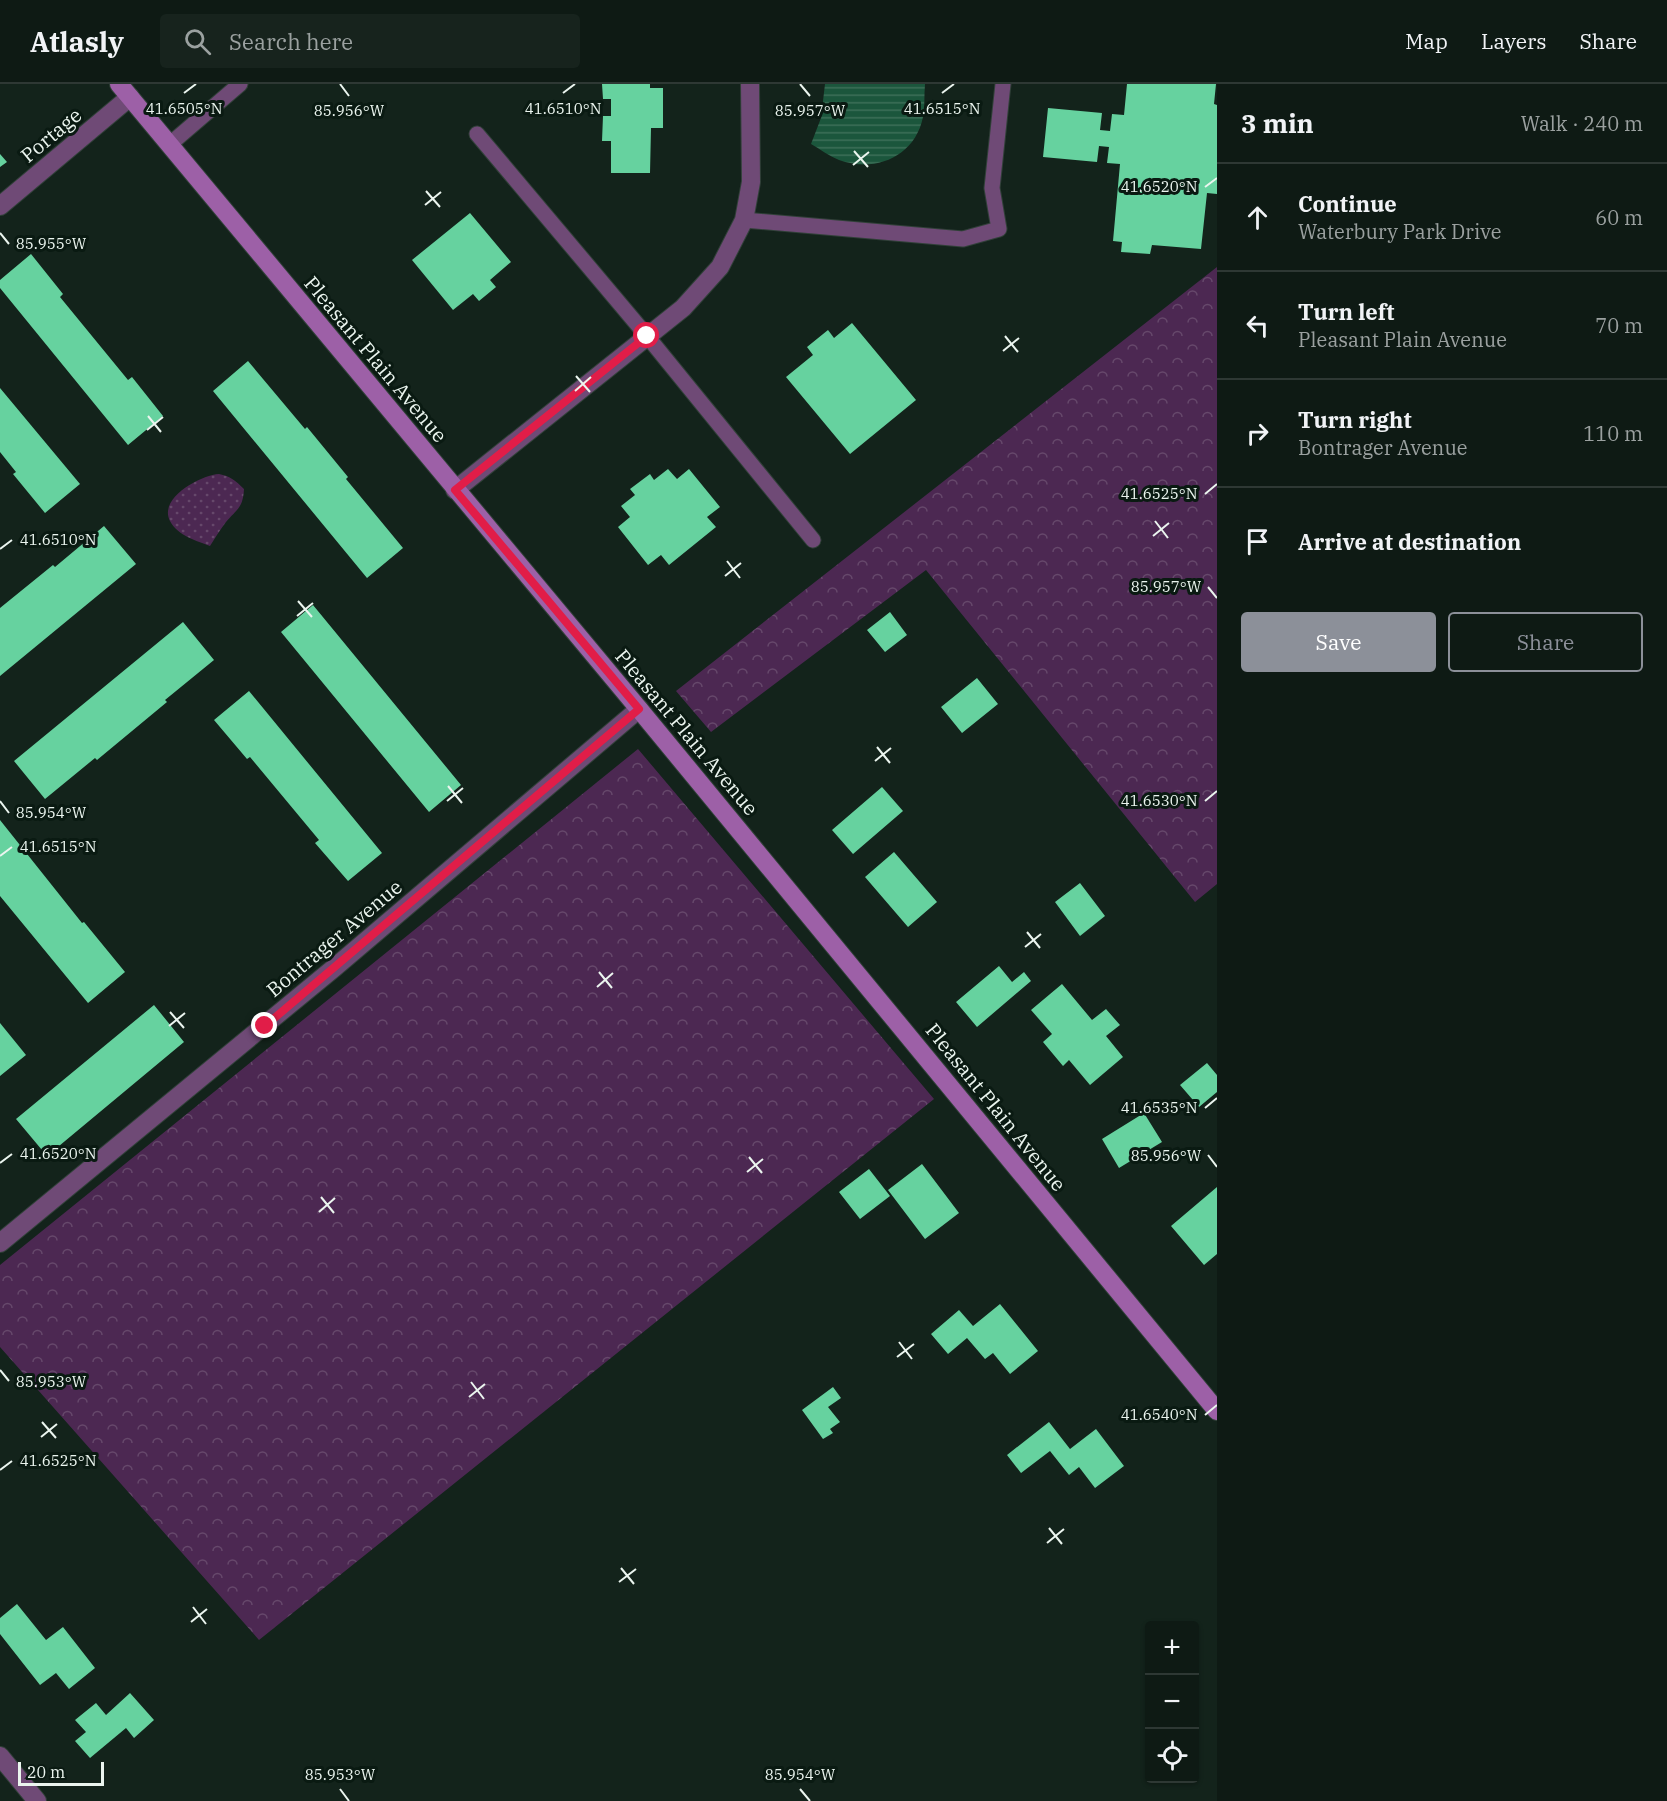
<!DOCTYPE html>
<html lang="en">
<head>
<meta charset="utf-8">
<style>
	:root { --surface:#0e1a14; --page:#17231d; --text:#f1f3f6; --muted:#9ba1a0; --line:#2e3834; --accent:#8c9099 }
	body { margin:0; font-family:"IBM Plex Serif",serif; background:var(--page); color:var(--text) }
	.controls { position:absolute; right:18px; bottom:18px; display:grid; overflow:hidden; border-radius:6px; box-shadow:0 2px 4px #0004 }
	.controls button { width:54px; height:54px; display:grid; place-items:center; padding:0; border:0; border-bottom:2px solid var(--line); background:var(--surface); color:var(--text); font:30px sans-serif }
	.scale { position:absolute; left:18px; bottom:15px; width:86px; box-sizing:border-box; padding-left:6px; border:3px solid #ebf5ef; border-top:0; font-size:16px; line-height:21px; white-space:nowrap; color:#ebf5ef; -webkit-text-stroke:4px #0a1a12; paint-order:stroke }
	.stop { position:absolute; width:18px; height:18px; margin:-14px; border:4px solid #e11d48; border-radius:50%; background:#fff }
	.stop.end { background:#e11d48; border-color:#fff; box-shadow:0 2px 6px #0008 }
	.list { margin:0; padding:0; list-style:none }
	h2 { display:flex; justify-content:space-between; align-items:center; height:78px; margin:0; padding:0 24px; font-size:26px }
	h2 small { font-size:20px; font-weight:400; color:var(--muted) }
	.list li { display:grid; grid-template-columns:39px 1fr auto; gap:18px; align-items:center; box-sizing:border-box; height:108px; padding:0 24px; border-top:2px solid var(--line) }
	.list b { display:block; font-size:22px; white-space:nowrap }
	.list p { margin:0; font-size:20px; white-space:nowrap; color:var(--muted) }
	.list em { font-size:20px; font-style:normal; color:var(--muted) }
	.actions { display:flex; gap:12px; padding:18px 24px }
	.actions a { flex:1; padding:14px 0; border:2px solid var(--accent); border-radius:6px; text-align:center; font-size:21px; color:var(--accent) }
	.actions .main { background:var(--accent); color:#fff }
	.icon { flex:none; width:33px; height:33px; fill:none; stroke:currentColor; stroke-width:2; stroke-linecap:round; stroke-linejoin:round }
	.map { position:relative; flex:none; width:1217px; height:1717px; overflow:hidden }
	header { display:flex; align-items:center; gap:36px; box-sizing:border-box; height:84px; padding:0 30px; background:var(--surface); border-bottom:2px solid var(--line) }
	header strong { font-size:28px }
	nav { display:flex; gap:33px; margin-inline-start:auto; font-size:21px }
	.search { width:420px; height:54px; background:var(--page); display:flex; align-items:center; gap:15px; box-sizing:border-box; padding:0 21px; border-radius:6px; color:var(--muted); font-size:22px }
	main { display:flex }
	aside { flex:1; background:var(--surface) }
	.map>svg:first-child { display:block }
	.forest { fill:url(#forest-crowns) }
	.park { fill:url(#park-dots) }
	.water { fill:url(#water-rules) }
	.building { fill:#66d29f }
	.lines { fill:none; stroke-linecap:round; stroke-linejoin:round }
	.lane-casing { stroke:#314039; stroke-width:17 }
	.street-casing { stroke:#314039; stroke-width:20 }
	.secondary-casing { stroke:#314039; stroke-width:20 }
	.lane { stroke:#6f4a76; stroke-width:15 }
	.street { stroke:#6f4a76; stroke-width:18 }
	.secondary { stroke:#9d60a7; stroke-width:18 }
	.route { stroke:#e11d48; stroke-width:8 }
	.ticks { fill:none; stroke:#ebf5ef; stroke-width:2 }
	.labels { text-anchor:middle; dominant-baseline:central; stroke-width:6; stroke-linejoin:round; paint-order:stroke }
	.street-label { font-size:20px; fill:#ebf5ef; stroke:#0a1a12 }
	.ticks-label { font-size:15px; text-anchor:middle; fill:#ebf5ef; stroke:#0a1a12; stroke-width:6; stroke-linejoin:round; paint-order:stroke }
</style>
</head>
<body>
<header>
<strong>Atlasly</strong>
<div class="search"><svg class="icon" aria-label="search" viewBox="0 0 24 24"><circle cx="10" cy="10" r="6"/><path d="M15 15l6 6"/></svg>Search here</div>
<nav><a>Map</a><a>Layers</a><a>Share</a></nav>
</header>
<main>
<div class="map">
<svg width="1217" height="1717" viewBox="0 0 1217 1717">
	<defs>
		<pattern id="forest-crowns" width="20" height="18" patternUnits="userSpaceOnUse" patternTransform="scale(1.5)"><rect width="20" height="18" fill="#4c2852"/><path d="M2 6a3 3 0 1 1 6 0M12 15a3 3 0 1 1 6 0" fill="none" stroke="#66486b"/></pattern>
		<pattern id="park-dots" width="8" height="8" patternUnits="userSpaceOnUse" patternTransform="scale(1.5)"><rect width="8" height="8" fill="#4c2852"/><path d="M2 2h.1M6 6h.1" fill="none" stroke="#66486b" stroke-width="1.8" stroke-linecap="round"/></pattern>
		<pattern id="water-rules" width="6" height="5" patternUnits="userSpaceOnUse" patternTransform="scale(1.5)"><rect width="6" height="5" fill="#1b563c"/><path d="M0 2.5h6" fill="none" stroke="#3c6f58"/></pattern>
	</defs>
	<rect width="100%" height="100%" fill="#13231b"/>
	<path class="forest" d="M1217,183V800L1195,818L926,486L711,648L676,607Z
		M638,665L934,1015L259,1556L0,1263V1181Z"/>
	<path class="park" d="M219,390C230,392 236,397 244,405C243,424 237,425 226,438C220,446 215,454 210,462C197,457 178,452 170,437C158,414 201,391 219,390Z"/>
	<path class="water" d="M825,0H925C924,11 925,22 923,33C915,73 875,89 839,76C829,72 820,65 811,60L821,34Z"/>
	<path class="building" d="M602,0H650V4H663V44H651L650,89H611V57H602L603,32H611V15H603Z
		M1127,0H1216L1214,20L1217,21V110L1207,109L1201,165L1152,161L1150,170L1121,168L1122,158L1113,157L1120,80L1107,79L1109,63L1099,62L1097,78L1043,73L1048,24L1102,29L1100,46L1110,47L1112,30L1124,31Z
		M0,70L7,78L0,83Z
		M470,129L511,178L490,196L496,203L479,217L473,210L453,226L412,176Z
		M31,170L63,210L60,213L128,296L132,293L163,332L128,361L0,204V196Z
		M852,239L916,316L850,370L786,293L813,271L807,263L828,246L834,254Z
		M248,277L305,345L307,343L348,393L346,395L403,464L367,494L213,307Z
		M0,304L80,400L45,429L13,390L16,388L0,368Z
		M668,385L677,395L689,385L720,423L707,433L716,443L669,481L661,471L648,481L618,443L630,433L621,422L635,411L630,405L650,390L654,396Z
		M104,442L136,480L0,592V524L53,481L55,483Z
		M313,521L461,701L429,728L281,548Z
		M890,528L907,551L885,568L867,546Z
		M183,538L214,576L165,616L167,618L97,676L95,674L45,715L14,677Z
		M977,594L998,620L962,649L941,623Z
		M249,607L382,769L348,797L315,759L319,756L250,673L247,675L214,636Z
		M882,703L903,727L853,770L832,746Z
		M0,736L82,839L84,838L125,888L88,919L0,812Z
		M894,768L937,818L908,843L865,793Z
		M1080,799L1105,832L1080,852L1055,818Z
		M999,882L1012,898L1024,888L1031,897L977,943L956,918Z
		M1062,900L1092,936L1106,925L1120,941L1106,952L1123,973L1090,1001L1069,976L1063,982L1043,958L1052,950L1031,926Z
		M154,921L184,958L47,1072L16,1035Z
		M0,939L26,971L0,992Z
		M1207,979L1217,991V1008L1199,1023L1180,1001Z
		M1144,1029L1162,1058L1119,1084L1102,1055Z
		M922,1080L959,1129L925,1155L888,1106Z
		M869,1085L890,1112L860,1135L839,1108Z
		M1217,1103V1170L1204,1181L1171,1142Z
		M1000,1220L1038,1267L1010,1290L993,1269L985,1275L967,1254L948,1270L931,1250L959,1226L973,1242Z
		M833,1303L841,1314L828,1323L840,1338L830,1345L833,1349L823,1355L802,1326Z
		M1049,1338L1070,1365L1096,1345L1124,1382L1095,1404L1079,1383L1069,1391L1050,1367L1021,1389L1007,1371Z
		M17,1520L46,1556L63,1543L95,1584L69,1605L56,1589L40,1601L0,1550V1534Z
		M130,1609L154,1636L134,1654L126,1644L90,1674L75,1657L86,1648L75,1636L96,1619L106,1631Z"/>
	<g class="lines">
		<defs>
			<path id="lane" d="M477,50L647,252L813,456
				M169,61L240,0
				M744,136L963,155L999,145L992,104L1003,0"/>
			<path id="street" d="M0,122L130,13
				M455,406L683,224L720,183L744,136L751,98L750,0
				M0,1159L334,884L639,625
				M0,1672L37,1717"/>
			<path id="secondary" d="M119,0L639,625L1217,1327"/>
		</defs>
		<use href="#lane" class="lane-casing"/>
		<use href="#street" class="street-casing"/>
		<use href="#secondary" class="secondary-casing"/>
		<use href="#lane" class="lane"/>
		<use href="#street" class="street"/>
		<use href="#secondary" class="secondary"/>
	</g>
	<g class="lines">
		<path class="route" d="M265,942L639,625L455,406L647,252"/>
	</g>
	<path class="ticks" d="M340,0L349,12M800,0L810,12M184,9L196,0M563,9L575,0M942,9L954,0M854,67L868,83M853,81L869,68M1205,103L1217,94M426,107L440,123M425,121L441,108M0,149L9,160M1005,252L1018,268M1003,267L1019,254M576,292L590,308M575,307L591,293M148,332L161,348M147,346L163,333M1205,410L1217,400M1155,437L1168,454M1153,452L1169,439M0,465L12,456M727,477L740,494M725,492L741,479M1208,503L1217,514M298,517L312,533M297,532L313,519M877,663L890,679M875,677L891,664M448,702L462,719M0,717L9,729M447,717L463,704M1205,717L1217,707M0,772L12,763M1027,848L1040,864M1025,863L1041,850M599,888L612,904M597,903L613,889M170,928L184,944M169,942L185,929M1205,1024L1217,1014M1208,1071L1217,1083M749,1073L762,1089M0,1079L12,1070M747,1088L763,1075M321,1113L334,1129M319,1128L335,1114M899,1258L912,1275M897,1273L914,1260M0,1286L9,1297M471,1298L484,1315M469,1313L485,1300M1205,1331L1217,1321M42,1338L56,1354M41,1353L57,1340M0,1386L12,1377M1049,1444L1062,1460M1047,1459L1064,1445M621,1484L634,1500M619,1498L636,1485M193,1523L206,1540M191,1538L207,1525M340,1705L349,1717M800,1705L810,1717"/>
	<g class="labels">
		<g class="street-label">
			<text transform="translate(51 51) rotate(-40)">Portage</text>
			<text transform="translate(376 275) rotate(50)">Pleasant Plain Avenue</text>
			<text transform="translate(687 648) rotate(50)">Pleasant Plain Avenue</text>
			<text transform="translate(334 854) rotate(-40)">Bontrager Avenue</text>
			<text transform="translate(996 1023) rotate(51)">Pleasant Plain Avenue</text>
		</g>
	</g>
	<g class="ticks-label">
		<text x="563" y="30">41.6510°N</text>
		<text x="942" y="30">41.6515°N</text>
		<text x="184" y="30">41.6505°N</text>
		<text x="349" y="32">85.956°W</text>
		<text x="810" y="32">85.957°W</text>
		<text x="1159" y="108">41.6520°N</text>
		<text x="51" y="165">85.955°W</text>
		<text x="1159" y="415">41.6525°N</text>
		<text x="58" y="461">41.6510°N</text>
		<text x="1166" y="508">85.957°W</text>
		<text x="1159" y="722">41.6530°N</text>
		<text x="51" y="734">85.954°W</text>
		<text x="58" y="768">41.6515°N</text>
		<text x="1159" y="1029">41.6535°N</text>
		<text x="58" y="1075">41.6520°N</text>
		<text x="1166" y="1077">85.956°W</text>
		<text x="51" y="1303">85.953°W</text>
		<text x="1159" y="1336">41.6540°N</text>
		<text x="58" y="1382">41.6525°N</text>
		<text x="340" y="1696">85.953°W</text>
		<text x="800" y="1696">85.954°W</text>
	</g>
</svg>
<div class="controls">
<button>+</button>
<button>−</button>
<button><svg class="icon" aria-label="locate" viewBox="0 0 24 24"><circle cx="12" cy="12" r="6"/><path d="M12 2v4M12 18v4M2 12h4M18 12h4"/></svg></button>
</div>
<div class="scale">20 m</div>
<div class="stop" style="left:647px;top:252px"></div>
<div class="stop end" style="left:265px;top:942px"></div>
</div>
<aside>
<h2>3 min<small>Walk · 240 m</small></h2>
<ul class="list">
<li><svg class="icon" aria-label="ahead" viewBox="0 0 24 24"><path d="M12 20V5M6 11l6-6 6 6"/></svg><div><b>Continue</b><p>Waterbury Park Drive</p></div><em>60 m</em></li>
<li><svg class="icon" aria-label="left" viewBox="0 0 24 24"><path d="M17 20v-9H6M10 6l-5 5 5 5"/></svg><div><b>Turn left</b><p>Pleasant Plain Avenue</p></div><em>70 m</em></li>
<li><svg class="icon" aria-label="right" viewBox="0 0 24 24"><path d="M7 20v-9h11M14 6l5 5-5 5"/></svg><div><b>Turn right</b><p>Bontrager Avenue</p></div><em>110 m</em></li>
<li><svg class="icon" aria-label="arrive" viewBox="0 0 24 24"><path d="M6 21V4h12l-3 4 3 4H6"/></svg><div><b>Arrive at destination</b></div></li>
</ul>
<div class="actions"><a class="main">Save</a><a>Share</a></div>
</aside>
</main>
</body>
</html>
